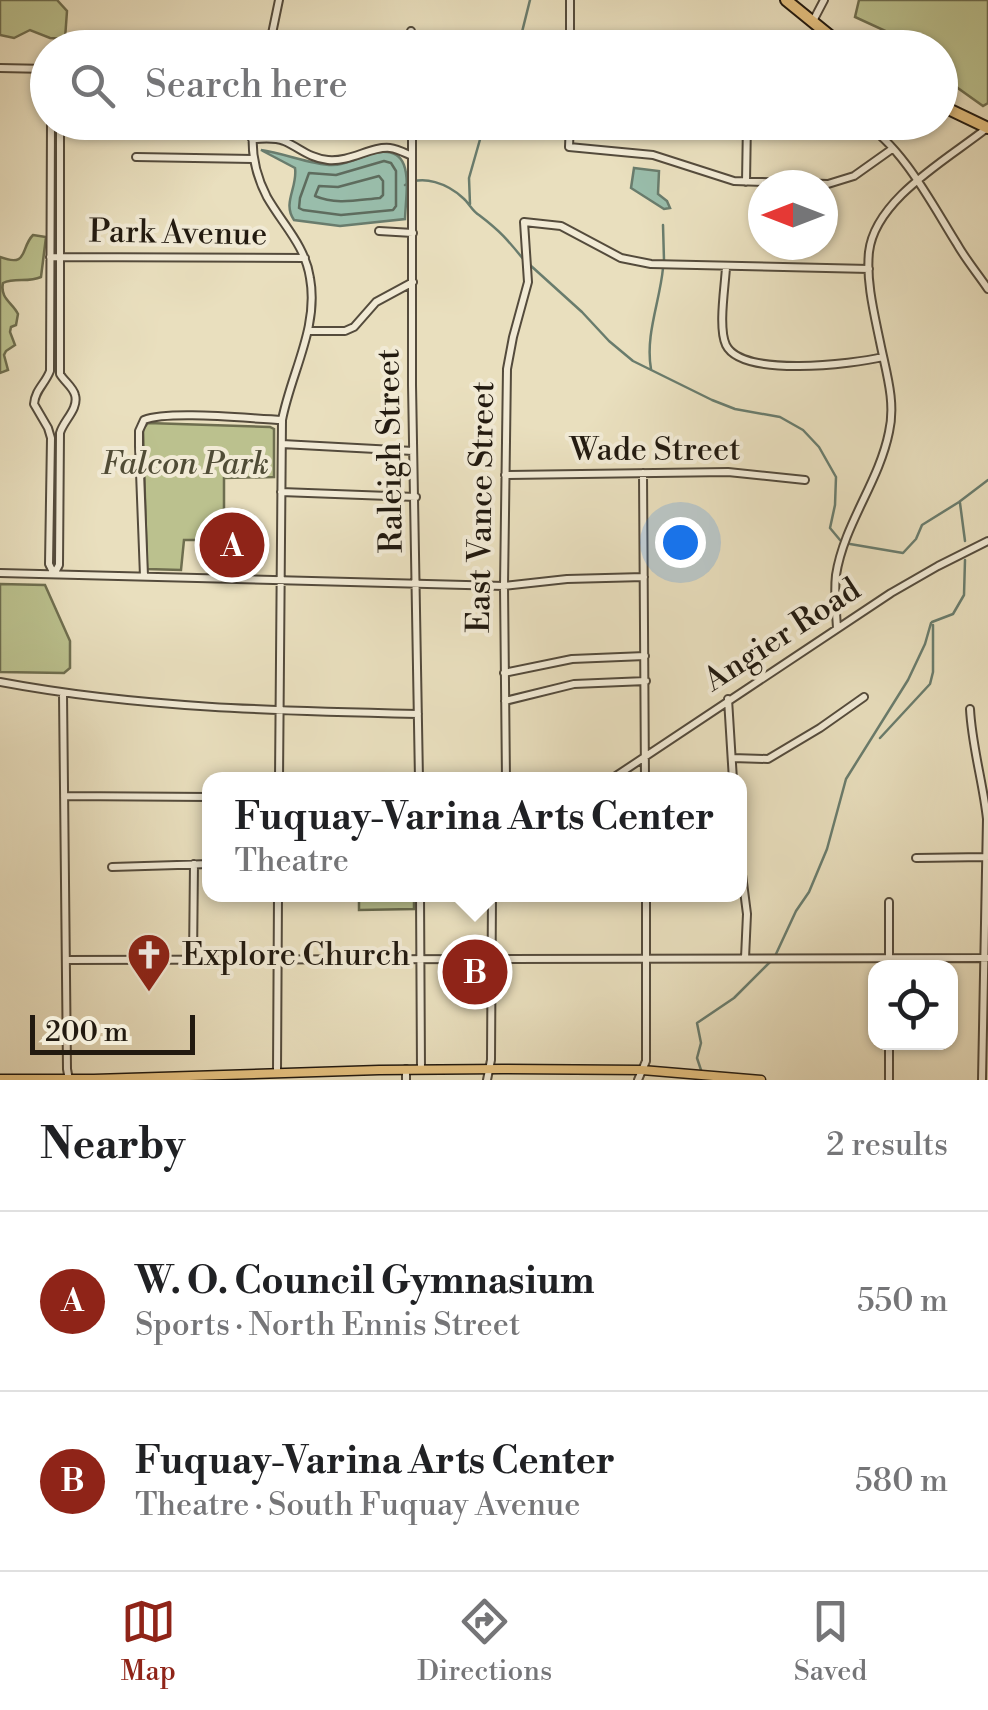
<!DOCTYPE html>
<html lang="en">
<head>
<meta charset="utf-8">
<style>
	:root { --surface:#fff; --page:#f6f6f6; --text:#202124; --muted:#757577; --line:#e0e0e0; --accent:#8f2418 }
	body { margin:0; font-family:"Libre Bodoni",serif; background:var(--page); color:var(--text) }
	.controls { position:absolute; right:30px; bottom:30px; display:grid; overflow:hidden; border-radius:20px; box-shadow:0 2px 8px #0004 }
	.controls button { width:90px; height:90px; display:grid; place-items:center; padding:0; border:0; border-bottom:2px solid var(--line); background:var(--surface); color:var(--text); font:50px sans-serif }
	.compass { position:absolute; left:748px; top:170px; width:90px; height:90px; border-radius:50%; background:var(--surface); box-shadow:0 2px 8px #0004; rotate:270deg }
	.scale { position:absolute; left:30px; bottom:25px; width:165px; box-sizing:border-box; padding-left:10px; border:5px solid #221a10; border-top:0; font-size:28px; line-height:35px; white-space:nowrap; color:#221a10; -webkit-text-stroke:8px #f1ead5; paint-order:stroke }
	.you { position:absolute; left:680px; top:542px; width:35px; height:35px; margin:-25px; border:8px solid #fff; border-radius:50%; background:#1a73e8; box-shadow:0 0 0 15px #1a73e833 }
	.badge { display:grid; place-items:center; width:65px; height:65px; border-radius:50%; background:var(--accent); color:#fff; font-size:32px; font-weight:700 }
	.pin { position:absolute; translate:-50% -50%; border:5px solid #fff; box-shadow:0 2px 10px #0006 }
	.popup { position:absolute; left:202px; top:772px; width:545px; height:130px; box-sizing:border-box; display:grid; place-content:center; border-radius:20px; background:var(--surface); filter:drop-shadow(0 2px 8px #0005); font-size:32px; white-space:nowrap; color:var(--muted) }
	.popup b { font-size:38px; color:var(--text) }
	.popup::after { content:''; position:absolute; left:50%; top:100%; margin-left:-20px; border:20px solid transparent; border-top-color:var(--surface) }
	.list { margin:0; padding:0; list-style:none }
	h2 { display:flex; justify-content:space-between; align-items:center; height:130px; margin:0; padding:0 40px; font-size:42px }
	h2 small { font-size:32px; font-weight:400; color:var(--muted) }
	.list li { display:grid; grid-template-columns:65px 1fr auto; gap:30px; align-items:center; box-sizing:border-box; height:180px; padding:0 40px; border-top:2px solid var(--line) }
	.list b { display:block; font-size:38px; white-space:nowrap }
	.list p { margin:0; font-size:32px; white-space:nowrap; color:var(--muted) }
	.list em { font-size:32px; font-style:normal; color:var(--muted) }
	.icon { flex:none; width:55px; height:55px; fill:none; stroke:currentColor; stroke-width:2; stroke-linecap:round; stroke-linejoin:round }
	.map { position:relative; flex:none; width:988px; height:1080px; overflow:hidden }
	.search { position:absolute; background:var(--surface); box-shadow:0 2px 8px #0004; left:30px; right:30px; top:30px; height:110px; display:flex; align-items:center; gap:25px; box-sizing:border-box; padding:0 35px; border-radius:55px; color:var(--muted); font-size:38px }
	.sheet { height:490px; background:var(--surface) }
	nav { display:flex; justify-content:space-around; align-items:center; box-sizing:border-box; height:140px; border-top:2px solid var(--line); background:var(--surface); font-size:28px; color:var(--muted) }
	nav a { display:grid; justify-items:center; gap:5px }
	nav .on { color:var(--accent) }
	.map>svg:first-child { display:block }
	.green { fill:#bbc18e; stroke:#6e6e4f; stroke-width:2.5 }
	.water { fill:#99bdab; stroke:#697c6d; stroke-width:2.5 }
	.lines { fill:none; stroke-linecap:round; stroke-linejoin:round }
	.shore { stroke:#5e6c5e; stroke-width:2.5 }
	.stream { stroke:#697c6d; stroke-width:2.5 }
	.minor-casing { stroke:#544b3c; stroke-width:10 }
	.major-casing { stroke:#221a10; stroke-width:11 }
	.highway-casing { stroke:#221a10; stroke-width:14 }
	.minor { stroke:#f1ead5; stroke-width:6 }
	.major { stroke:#e4c07f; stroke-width:8 }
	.highway { stroke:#e4c07f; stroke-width:10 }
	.labels { text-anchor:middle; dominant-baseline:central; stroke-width:8; stroke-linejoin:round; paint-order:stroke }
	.street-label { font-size:32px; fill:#221a10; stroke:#f1ead5 }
	.park-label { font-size:32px; font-style:italic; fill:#504c36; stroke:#f1ead5 }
	.poi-label { font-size:32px; fill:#221a10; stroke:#f1ead5; text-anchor:start }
</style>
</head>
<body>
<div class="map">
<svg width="988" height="1080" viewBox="0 0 988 1080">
	<rect width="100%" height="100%" fill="#e9dfbe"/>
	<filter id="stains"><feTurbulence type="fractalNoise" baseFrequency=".002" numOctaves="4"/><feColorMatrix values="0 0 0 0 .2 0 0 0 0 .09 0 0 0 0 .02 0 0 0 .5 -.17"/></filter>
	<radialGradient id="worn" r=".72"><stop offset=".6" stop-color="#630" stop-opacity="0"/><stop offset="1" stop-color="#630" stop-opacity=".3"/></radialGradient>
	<path class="green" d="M0,0H57L67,11L65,39L50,38L30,30L14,38L0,35Z
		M859,0H988V103L983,106L941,76L940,48L905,47L890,33L855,17Z
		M33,235L46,237L41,277C28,283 15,277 3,283C0,299 12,302 18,314L16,325L11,327L10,332L15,345L6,351L4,355L8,370L0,373V257C29,268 20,248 33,235Z
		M148,423L270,427L274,429V477L224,478V513L245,514V520H218L217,571L211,570L209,540H184L181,570L147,569L143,429Z
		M0,584L45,585L70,641V668L64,673L0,672Z
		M359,895H414V909L359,910Z"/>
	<path class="water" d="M261,150C284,153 311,165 332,165C345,165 358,158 370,154C417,141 406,189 405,219L340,226L294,220C282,203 298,187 295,168Z
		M634,168L659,171L658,194L667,201L670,208L664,209L631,188Z"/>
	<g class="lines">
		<path class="shore" d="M384,161L391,163L396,171V206L393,210L341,215L303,210L299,208L300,198L309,173L336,175Z
			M379,176L383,181V195L380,198C357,200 336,205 315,196L319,186L338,187Z"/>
		<path class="stream" d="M518,48L530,0
			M405,185C423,174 448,184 463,198C469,203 472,211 479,215C500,231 507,239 524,260
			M470,204L469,178L485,122
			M663,225L664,260
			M530,265L582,312L609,341L633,361L712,400L735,409L780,417L803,430L819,447L836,477L835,505L830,528L840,540
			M651,369C645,335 660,301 663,268
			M960,503L965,541
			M850,544L903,553L916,539L922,525L959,502L988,480
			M932,622L953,614L964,595L965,560
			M880,738L930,684L933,672V625
			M776,954L796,911L809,892L827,849L846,779L908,680L925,644L931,623
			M701,1070L697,1058L701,1043L697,1023L734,998L771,961"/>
		<defs>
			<path id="minor" d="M570,0V48
				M813,21L824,0
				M411,31V48
				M269,48L279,0
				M750,48V43
				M0,68L48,69
				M51,122L50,371C45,384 35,390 34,404L48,428L51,438L49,564L54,574
				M254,122C250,148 255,174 267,197C283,225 305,245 310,278C319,327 291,373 282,420L279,780
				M412,122V385L419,780
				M570,122L569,147L653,155L734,181L828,184L854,176L892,149
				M862,122C902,145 933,206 957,244C966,260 978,274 988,289
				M252,139C263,139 274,137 284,141C300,148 309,158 328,160C351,162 371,146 390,148C398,149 405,153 412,156
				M136,157L253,159
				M746,182L747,122
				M379,231L413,233
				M50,257L305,258
				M726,267C725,287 718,328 726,345C742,378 853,364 883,357
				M308,331H345L354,327L376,302L413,282
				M282,444L413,451
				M643,473L645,780
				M505,475L728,472L805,480
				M281,492L416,497
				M0,573L504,586L567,579L644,577
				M54,574L59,565L60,433C63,421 79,409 75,395C73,387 64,381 60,374V122
				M144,576L139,446V431L144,420C170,410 251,419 282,420
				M837,628C836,611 834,592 836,575C844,524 879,482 889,432C896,402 886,372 880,342C874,313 866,281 869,252C875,199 948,159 987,128
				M504,673L572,659L645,656
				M0,682C138,708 278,711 418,714
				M63,694L67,1069L69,1080
				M728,699L733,780
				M505,701L574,684L646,681
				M970,709C972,747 983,782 987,819L982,1080
				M732,758L768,759L820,728L864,697
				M506,780L504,586L507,369L513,337L528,282L524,222L561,226L621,258L651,264L869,269
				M610,780L891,593L938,566L988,541
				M64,796L210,797
				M916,858L986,857
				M740,859L747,914L745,958
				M112,867L210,864
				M420,894L421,1069
				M889,902V968
				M193,959L194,864
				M66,960L988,958
				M277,1073L278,894
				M406,1080V1069
				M487,1080L491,1060L492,894
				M638,1080L646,1061V894
				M889,1080V1042"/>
			<path id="major" d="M0,1079H94L379,1070L502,1069L642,1070L761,1080"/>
			<path id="highway" d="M786,0L845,48
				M940,105L988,128"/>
		</defs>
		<use href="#minor" class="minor-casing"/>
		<use href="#major" class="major-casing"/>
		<use href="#highway" class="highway-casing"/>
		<use href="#minor" class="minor"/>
		<use href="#major" class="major"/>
		<use href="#highway" class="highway"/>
	</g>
	<defs>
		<symbol id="church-pin" viewBox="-11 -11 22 30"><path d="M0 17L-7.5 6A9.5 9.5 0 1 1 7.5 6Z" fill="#8f2418" stroke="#f1ead5"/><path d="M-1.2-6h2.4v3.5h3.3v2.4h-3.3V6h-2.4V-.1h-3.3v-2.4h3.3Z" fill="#fff"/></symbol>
	</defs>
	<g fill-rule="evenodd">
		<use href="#church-pin" x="124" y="930" width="50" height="68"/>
	</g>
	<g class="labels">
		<g class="street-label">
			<text transform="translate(178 233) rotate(1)">Park Avenue</text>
			<text x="655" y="450">Wade Street</text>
			<text transform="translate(390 451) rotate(-91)">Raleigh Street</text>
			<text transform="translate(481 507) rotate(-89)">East Vance Street</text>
			<text transform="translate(782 635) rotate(-33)">Angier Road</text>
		</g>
		<g class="park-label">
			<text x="185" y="464">Falcon Park</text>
		</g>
		<g class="poi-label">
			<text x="182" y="955">Explore Church</text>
		</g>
	</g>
	<rect width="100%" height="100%" filter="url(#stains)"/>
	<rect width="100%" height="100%" fill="url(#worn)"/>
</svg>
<div class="controls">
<button><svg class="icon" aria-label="locate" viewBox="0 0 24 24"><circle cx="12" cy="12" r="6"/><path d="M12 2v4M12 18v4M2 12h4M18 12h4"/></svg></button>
</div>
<svg class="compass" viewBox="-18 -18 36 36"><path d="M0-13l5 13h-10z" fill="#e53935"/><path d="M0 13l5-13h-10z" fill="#757577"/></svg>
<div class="scale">200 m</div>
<div class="you"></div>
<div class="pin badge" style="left:232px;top:545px">A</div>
<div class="pin badge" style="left:475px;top:972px">B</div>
<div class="popup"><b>Fuquay-Varina Arts Center</b>Theatre</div>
<div class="search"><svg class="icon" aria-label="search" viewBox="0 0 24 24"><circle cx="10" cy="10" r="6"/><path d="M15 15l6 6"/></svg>Search here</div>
</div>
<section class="sheet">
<h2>Nearby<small>2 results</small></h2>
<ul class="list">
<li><span class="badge">A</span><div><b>W. O. Council Gymnasium</b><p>Sports · North Ennis Street</p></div><em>550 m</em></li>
<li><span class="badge">B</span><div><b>Fuquay-Varina Arts Center</b><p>Theatre · South Fuquay Avenue</p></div><em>580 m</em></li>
</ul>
</section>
<nav>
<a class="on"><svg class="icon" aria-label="map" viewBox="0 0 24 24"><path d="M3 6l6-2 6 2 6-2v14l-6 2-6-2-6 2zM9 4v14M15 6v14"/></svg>Map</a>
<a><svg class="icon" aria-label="directions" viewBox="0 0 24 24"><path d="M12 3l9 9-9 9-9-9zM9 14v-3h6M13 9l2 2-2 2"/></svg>Directions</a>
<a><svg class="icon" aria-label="saved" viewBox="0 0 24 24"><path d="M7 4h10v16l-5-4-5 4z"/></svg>Saved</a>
</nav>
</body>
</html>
